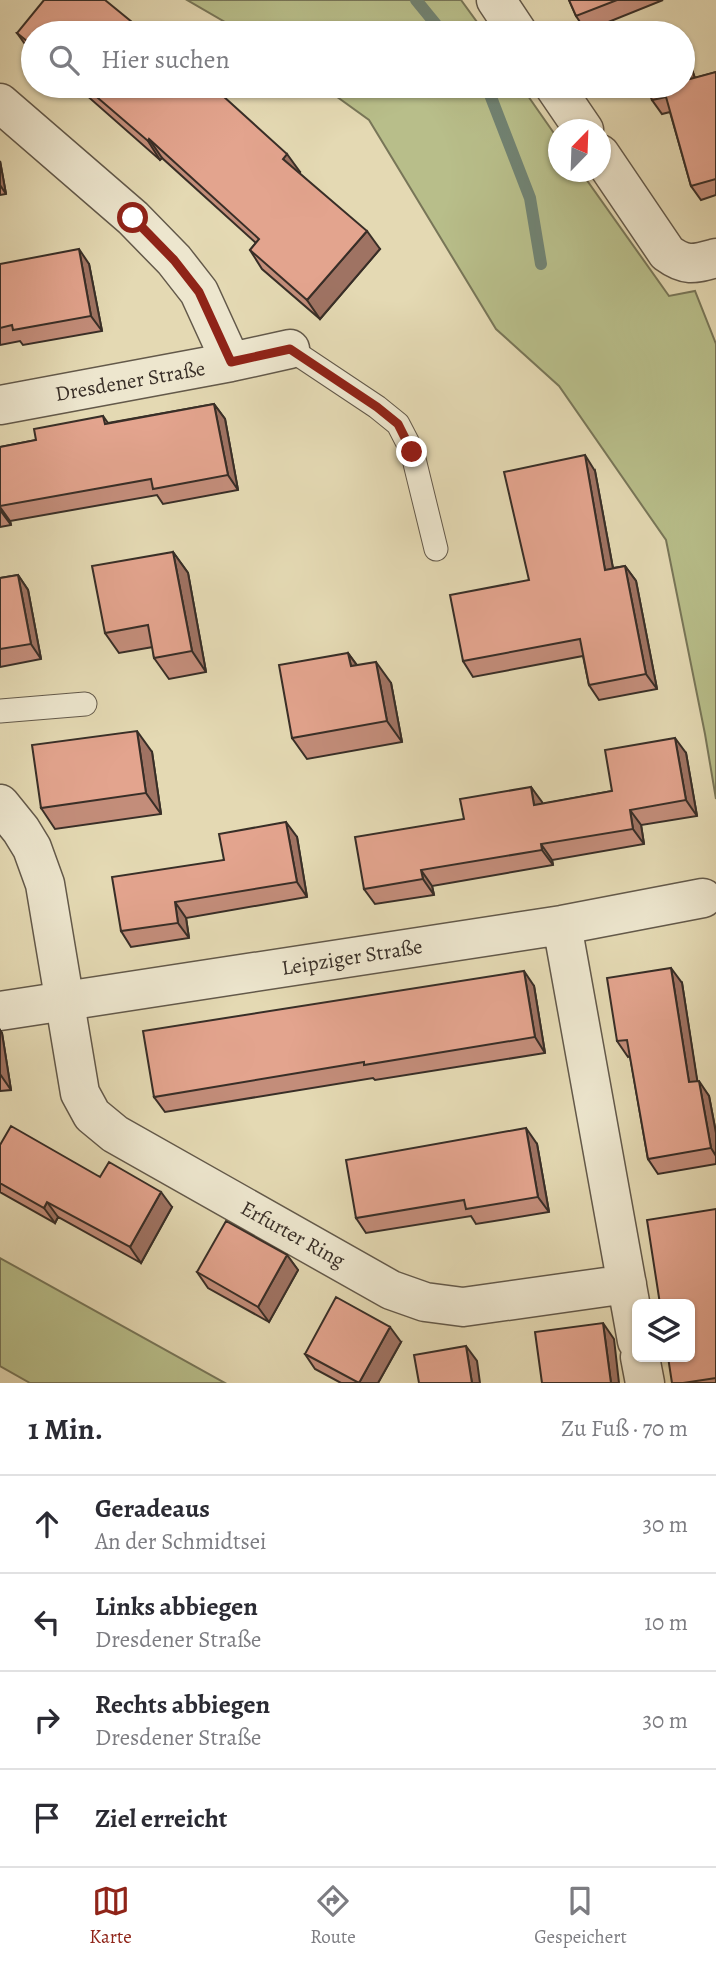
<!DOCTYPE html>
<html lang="de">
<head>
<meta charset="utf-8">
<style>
	:root { --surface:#fff; --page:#f7f7f7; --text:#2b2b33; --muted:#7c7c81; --line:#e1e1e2; --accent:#8f2418 }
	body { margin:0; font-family:Alegreya,serif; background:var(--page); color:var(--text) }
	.controls { position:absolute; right:21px; bottom:21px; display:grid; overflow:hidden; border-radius:10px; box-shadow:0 2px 5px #0004 }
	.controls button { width:63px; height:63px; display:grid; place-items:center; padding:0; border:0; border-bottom:2px solid var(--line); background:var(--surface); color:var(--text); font:35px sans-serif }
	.compass { position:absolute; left:548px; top:119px; width:63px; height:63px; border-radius:50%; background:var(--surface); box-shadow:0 2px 5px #0004; rotate:23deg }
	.stop { position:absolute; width:21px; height:21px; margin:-16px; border:5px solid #8f2418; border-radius:50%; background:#fff }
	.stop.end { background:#8f2418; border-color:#fff; box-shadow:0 2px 7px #0008 }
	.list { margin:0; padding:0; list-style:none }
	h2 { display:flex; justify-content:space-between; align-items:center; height:91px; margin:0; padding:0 28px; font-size:30px }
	h2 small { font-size:23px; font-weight:400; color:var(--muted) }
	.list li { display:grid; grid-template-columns:46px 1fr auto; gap:21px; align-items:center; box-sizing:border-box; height:98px; padding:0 28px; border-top:2px solid var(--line) }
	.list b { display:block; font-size:26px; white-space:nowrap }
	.list p { margin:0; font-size:23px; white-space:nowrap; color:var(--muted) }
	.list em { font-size:23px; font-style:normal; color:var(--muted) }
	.icon { flex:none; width:38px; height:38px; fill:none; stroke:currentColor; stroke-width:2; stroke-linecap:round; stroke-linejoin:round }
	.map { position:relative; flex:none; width:716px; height:1383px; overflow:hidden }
	.search { position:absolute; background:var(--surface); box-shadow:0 2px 5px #0004; left:21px; right:21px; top:21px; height:77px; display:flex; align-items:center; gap:18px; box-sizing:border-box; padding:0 24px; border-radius:38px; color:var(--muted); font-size:26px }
	.sheet { height:483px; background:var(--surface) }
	nav { display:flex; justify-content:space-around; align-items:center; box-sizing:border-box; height:98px; border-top:2px solid var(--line); background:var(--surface); font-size:19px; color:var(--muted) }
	nav a { display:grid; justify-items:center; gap:4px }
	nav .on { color:var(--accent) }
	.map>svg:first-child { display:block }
	.green { fill:#b8be8a; stroke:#787658; stroke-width:2 }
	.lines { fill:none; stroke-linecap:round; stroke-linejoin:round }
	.stream { stroke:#718373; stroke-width:12 }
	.lane-casing { stroke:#63594a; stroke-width:25 }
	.street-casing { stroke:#63594a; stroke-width:41 }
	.lane { stroke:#ede6ce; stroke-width:23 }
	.street { stroke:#ede6ce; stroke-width:38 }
	.wall { fill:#c38d7a; stroke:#382e27; stroke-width:2 }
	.shaded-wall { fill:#9f7363; stroke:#382e27; stroke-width:2 }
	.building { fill:#e3a48e; stroke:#382e27; stroke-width:2 }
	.route { stroke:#8f2418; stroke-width:9 }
	.labels { text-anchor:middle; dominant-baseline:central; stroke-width:5; stroke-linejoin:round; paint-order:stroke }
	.street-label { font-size:21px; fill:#382e27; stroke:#ede6ce }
</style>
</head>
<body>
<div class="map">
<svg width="716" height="1383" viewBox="0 0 716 1383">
	<rect width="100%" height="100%" fill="#e4d9b3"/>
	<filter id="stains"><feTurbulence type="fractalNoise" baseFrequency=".00286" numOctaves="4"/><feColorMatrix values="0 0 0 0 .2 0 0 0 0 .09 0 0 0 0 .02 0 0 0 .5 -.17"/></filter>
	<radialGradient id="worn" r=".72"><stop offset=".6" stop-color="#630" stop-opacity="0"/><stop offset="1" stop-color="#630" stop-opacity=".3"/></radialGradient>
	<path class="green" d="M187,0H461L485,33H244Z
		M322,86H521L558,139V172H581L669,296L695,291L716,344V799L705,734L666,540L559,386L496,329L369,120Z
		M0,1258L225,1383H30L0,1366Z"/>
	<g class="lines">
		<path class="stream" d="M416,0L443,33
			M484,86L489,92L530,198L541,264"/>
		<defs>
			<path id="lane" d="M290,349L377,407L398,424L412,451L436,549
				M0,711L85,704"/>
			<path id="street" d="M496,0L518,33
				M554,86L584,130
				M0,103L133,218L174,260L199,292L231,362
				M600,154L667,253C686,267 694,264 716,258
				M0,405L231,362L290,349
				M0,804L21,830L32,848L45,884L80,1093L92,1115L115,1134L391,1290L425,1302L463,1307L627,1284
				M562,925L637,1341
				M0,1011L562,925L703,898
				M640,1357L645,1383"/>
		</defs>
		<use href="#lane" class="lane-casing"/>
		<use href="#street" class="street-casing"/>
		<use href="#lane" class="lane"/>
		<use href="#street" class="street"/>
	</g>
	<path class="wall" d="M569,0H663L586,31L576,16Z
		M143,31L33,33V54L30,51L17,33Z
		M689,61L695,78L716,72V195L701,200L691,186L670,112L662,114L652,100Z
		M72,86H212L300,172L299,173L380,249L320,319L262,269L250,250L256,243L162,158L160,160L84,93L83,95Z
		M0,161L6,194L0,195Z
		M0,264H89L102,331L23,345L20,341L0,345Z
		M214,404L225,419L238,490L163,504L157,495L10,521L11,525L0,527V447L36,440L103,416L108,423Z
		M595,471L613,568L625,566L636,581L657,689L599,700L589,685L583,656L473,677L463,661L529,580Z
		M173,552L188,573L206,672L169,679L154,658L153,647L119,653L105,633Z
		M18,575L28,590L41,659L0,667V578Z
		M348,653L357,665L391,683L402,742L307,759L292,738Z
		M152,752L161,814L55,829L41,808Z
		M686,753L697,816L641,825L644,844L552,860L553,865L432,886L434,895L375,904L364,889L464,819L531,787L542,804L612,791Z
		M297,837L307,897L186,918L189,938L131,947L121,931L224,860Z
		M682,983L697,1081L709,1096L716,1133V1164L658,1174L648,1159L630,1056L628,1057L617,1041Z
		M534,986L545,1053L375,1080L373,1078L165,1112L154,1097Z
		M0,1030L2,1033L11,1090L0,1091Z
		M537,1144L549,1212L476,1224L471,1216L366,1233L356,1218Z
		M0,1145L100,1177L172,1207L141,1263L58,1217L55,1223L0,1192Z
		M716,1209V1383H672Z
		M287,1255L298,1270L269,1322L208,1288L197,1272Z
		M401,1342L378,1383H341L315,1369L305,1354Z"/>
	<path class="shaded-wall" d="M683,51L689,61L700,93L690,79L683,57Z
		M76,86H79L84,93L83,95Z
		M149,139L162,158L160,160L148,141Z
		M287,154L300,172L295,178L283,159Z
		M0,161L6,194L0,185Z
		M367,231L380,249L320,319L307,300Z
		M79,249L89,264L102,331L91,316Z
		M214,404L225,419L238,490L228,475Z
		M585,455L595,471L616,585L605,570Z
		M0,507L10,521L11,525L0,510Z
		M173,552L188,573L206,672L192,651Z
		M625,566L636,581L657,689L646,674Z
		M18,575L28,590L41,659L31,644Z
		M348,653L363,674L351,666Z
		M376,662L391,683L402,742L387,721Z
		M137,731L152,752L161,814L146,793Z
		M675,738L686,753L697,816L686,800Z
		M531,787L542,802L545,820L534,805Z
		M630,810L641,825L644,844L633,829Z
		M286,822L297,837L307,897L297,882Z
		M541,844L552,860L553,865L542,850Z
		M421,870L432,886L434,895L423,879Z
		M175,902L186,918L189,938L178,923Z
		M671,968L682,983L700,1098L689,1082Z
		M524,971L534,986L545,1053L535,1037Z
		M0,1030L2,1033L11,1090L0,1074Z
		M699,1081L709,1096L716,1133V1156L711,1148Z
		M526,1128L537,1144L549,1212L538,1197Z
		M161,1192L172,1207L141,1263L130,1247Z
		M47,1202L58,1217L55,1223L44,1208Z
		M287,1255L298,1270L269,1322L258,1307Z
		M603,1323L614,1339L619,1383H611Z
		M390,1327L401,1342L378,1383H359Z
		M466,1346L477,1361L480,1383H472Z"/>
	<path class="building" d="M44,0H105L143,31L145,28L151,33H33V46L17,33Z
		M569,0H617L576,16Z
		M683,57L690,79L716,72V179L691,186L666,97L652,100L646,86H683Z
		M84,86H212L287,154L283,159L367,231L307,300L250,250L259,239L149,139L148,141Z
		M79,249L91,316L13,330L12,325L0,328V264Z
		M214,404L228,475L153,489L151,479L0,506V447L36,440L34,429L103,416L105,424Z
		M585,455L605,570L625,566L646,674L589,685L580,639L463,661L450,595L529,580L504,472Z
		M173,552L192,651L154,658L148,625L105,633L92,566Z
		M18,575L31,644L0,649V578Z
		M348,653L351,666L376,662L387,721L292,738L279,665Z
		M137,731L146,793L41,808L32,745Z
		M675,738L686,800L630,810L633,829L541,844L542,850L421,870L423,879L364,889L355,837L464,819L460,799L531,787L534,805L612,791L605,750Z
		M286,822L297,882L175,902L178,923L121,931L112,877L224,860L219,834Z
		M671,968L689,1082L699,1081L711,1148L648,1159L627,1040L617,1041L607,978Z
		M524,971L535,1037L364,1065V1062L154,1097L143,1031Z
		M11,1126L100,1177L109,1162L161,1192L130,1247L47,1202L44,1208L0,1183V1145Z
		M526,1128L538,1197L466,1209L464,1200L356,1218L346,1160Z
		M716,1209V1378L683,1383H672L668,1357H690V1304H660L647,1220Z
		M226,1221L287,1255L258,1307L197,1272Z
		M336,1297L390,1327L359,1383L305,1354Z
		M603,1323L611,1383H542L535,1332Z
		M466,1346L472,1383H419L414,1355Z"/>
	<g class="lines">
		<path class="route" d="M133,218L174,260L199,292L231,362L290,349L377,407L398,424L412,452"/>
	</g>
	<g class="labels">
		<g class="street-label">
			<text transform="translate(130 381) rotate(-10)">Dresdener Straße</text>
			<text transform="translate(352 957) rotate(-9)">Leipziger Straße</text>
			<text transform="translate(293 1234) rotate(29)">Erfurter Ring</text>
		</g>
	</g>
	<rect width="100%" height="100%" filter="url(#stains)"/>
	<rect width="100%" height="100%" fill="url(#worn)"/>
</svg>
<div class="controls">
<button><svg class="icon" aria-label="layers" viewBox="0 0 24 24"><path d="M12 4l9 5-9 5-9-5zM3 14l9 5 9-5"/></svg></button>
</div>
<svg class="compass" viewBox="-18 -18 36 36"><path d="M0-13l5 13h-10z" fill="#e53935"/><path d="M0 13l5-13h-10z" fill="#7c7c81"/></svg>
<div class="stop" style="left:133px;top:218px"></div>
<div class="stop end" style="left:412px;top:452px"></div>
<div class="search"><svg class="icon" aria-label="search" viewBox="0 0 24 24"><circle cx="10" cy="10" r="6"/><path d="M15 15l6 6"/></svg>Hier suchen</div>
</div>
<section class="sheet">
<h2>1 Min.<small>Zu Fuß · 70 m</small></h2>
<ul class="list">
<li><svg class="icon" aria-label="ahead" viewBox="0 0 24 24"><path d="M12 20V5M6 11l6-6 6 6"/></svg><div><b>Geradeaus</b><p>An der Schmidtsei</p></div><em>30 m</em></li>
<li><svg class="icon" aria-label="left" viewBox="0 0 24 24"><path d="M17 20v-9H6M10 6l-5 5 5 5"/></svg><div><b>Links abbiegen</b><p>Dresdener Straße</p></div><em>10 m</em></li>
<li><svg class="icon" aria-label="right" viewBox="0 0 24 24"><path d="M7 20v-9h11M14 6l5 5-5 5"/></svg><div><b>Rechts abbiegen</b><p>Dresdener Straße</p></div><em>30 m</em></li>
<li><svg class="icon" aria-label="arrive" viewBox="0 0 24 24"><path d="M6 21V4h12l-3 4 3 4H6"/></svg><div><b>Ziel erreicht</b></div></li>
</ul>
</section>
<nav>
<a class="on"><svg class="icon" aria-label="map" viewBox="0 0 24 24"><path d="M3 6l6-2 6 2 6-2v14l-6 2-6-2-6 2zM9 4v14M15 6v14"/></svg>Karte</a>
<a><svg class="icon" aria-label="directions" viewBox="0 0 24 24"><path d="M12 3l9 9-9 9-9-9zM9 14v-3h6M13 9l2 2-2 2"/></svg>Route</a>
<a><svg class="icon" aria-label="saved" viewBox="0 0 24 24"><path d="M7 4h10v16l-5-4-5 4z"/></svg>Gespeichert</a>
</nav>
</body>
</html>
